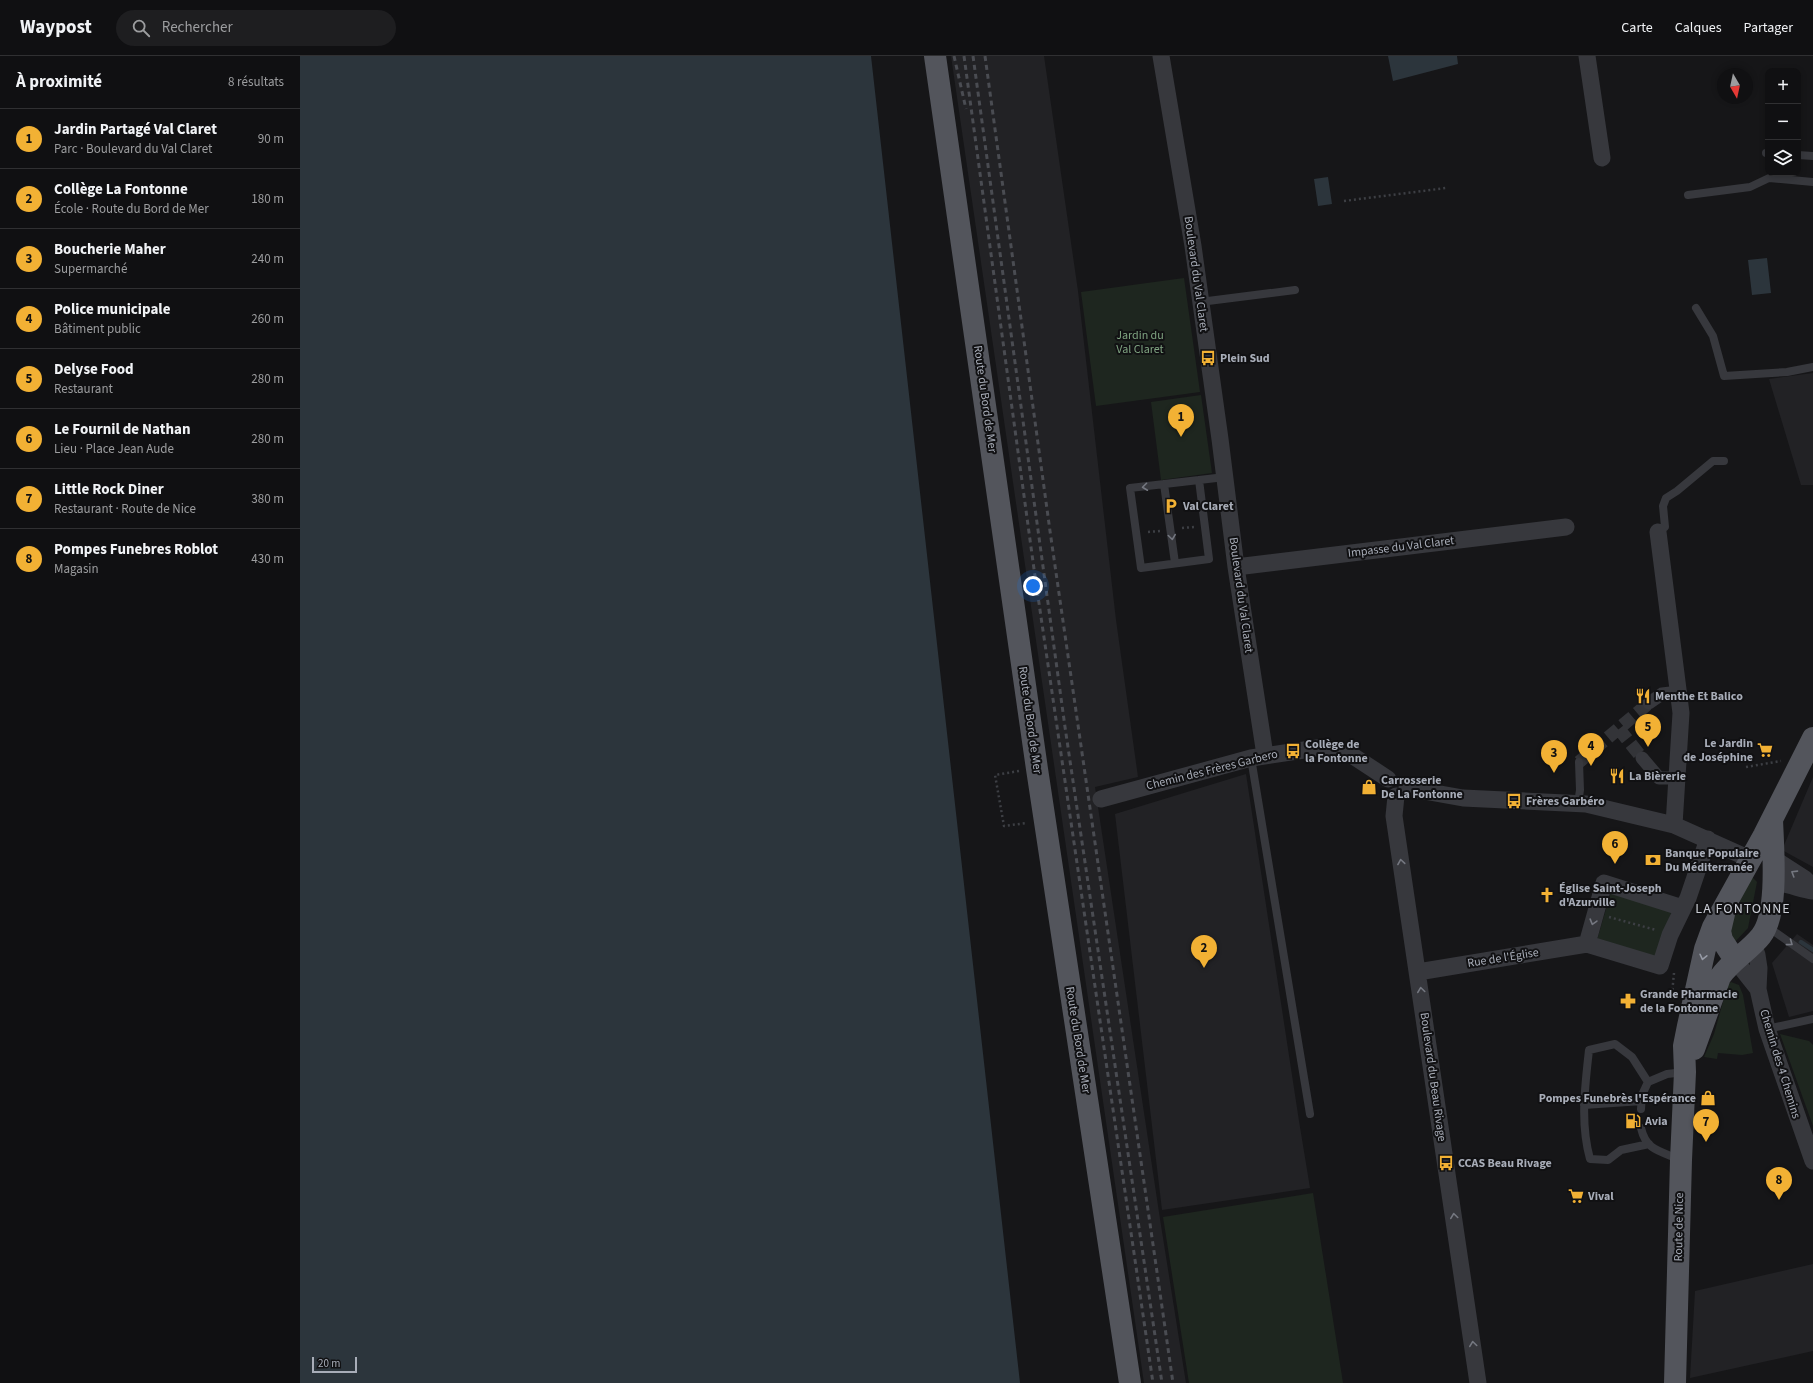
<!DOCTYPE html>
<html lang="fr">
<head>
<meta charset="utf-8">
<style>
	:root { --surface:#101012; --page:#1e1e20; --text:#f1f3f6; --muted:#9c9d9f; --line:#303032; --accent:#f2b134 }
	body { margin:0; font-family:"Source Sans 3",sans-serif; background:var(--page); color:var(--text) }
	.controls { position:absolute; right:12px; top:12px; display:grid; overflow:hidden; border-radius:8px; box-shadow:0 2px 6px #0003 }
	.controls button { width:36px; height:36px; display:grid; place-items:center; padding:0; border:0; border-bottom:1px solid var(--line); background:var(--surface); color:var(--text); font:20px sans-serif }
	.compass { position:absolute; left:1417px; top:12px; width:36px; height:36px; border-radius:50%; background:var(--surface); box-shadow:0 2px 6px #0003; rotate:171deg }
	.scale { position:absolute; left:12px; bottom:10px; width:45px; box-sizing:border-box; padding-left:4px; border:2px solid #a8adb8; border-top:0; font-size:11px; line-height:14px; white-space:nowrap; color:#a8adb8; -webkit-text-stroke:3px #111113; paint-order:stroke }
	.you { position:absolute; left:733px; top:530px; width:14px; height:14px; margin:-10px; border:3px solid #fff; border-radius:50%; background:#1a73e8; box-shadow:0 0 0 6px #1a73e833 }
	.badge { display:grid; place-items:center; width:26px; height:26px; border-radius:50%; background:var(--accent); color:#111; font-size:13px; font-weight:700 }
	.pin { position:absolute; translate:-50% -33px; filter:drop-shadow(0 1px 2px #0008) }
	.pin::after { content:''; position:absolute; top:21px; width:14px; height:12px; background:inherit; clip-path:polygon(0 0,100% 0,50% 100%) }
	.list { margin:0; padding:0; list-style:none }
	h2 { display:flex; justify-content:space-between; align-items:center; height:52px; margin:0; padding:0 16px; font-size:17px }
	h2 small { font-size:13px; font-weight:400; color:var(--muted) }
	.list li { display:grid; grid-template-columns:26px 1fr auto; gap:12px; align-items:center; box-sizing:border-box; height:60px; padding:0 16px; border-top:1px solid var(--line) }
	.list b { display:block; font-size:15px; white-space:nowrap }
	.list p { margin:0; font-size:13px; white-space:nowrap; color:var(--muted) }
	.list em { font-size:13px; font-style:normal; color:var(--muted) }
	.icon { flex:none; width:22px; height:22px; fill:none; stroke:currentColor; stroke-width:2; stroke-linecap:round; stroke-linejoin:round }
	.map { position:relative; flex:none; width:1513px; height:1327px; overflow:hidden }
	header { display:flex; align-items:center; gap:24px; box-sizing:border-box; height:56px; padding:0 20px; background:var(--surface); border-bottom:1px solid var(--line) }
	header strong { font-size:19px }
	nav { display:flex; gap:22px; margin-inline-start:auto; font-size:14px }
	.search { width:280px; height:36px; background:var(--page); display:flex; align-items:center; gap:10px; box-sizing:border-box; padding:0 14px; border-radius:22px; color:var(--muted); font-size:15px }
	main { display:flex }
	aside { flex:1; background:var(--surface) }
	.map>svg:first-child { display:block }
	.built { fill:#222225 }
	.green { fill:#1e261f }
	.water { fill:#2c353c }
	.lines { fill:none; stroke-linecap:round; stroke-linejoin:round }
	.stream { stroke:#2c353c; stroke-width:4.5 }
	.pedestrian-tunnel { stroke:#333438; stroke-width:13; stroke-dasharray:13 6; stroke-linecap:butt }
	.path { stroke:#3d3f44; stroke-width:2.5; stroke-dasharray:2 3; stroke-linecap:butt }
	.service { stroke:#37383d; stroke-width:8 }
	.pedestrian { stroke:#37383d; stroke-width:13 }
	.minor { stroke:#37383d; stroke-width:17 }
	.primary { stroke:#53555c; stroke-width:22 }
	.rail { stroke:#4a4c52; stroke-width:3; stroke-dasharray:5 4; stroke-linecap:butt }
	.oneway { stroke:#757881 }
	.oneway2 { stroke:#979ba6 }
	.labels { text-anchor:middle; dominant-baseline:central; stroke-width:4; stroke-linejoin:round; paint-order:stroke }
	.street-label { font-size:12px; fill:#a8adb8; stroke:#111113 }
	.park-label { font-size:12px; fill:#7fa381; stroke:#111113 }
	.poi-label { font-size:12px; font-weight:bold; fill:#a8adb8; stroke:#111113; text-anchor:start }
	.quarter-label { font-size:14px; letter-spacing:1px; fill:#c9ccd4; stroke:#111113 }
</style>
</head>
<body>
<header>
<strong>Waypost</strong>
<div class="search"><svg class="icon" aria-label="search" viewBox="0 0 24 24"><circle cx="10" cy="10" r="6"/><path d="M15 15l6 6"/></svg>Rechercher</div>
<nav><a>Carte</a><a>Calques</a><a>Partager</a></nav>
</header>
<main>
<aside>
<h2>À proximité<small>8 résultats</small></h2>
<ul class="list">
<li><span class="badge">1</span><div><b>Jardin Partagé Val Claret</b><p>Parc · Boulevard du Val Claret</p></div><em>90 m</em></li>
<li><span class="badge">2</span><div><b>Collège La Fontonne</b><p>École · Route du Bord de Mer</p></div><em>180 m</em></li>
<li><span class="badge">3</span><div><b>Boucherie Maher</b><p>Supermarché</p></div><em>240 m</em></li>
<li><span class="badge">4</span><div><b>Police municipale</b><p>Bâtiment public</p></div><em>260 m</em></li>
<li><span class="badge">5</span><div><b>Delyse Food</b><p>Restaurant</p></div><em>280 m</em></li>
<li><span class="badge">6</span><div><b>Le Fournil de Nathan</b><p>Lieu · Place Jean Aude</p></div><em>280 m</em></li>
<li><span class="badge">7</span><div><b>Little Rock Diner</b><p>Restaurant · Route de Nice</p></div><em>380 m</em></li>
<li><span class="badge">8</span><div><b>Pompes Funebres Roblot</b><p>Magasin</p></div><em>430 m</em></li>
</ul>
</aside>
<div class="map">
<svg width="1513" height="1327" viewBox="0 0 1513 1327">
	<rect width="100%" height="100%" fill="#161618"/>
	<path class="built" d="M651,0H744L778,235L816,564L838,721L795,731L860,1163L886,1327H844Z
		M1513,317V429H1501L1469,323Z
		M946,718L999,1065L1010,1132L862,1154L815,758Z
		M1513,721V811L1482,794Z
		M1497,878L1513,889V955L1489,961L1472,907Z
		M1513,1208V1295L1390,1322L1395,1235Z"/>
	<path class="green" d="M884,222L900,336L796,350L781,236Z
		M901,339L912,417L861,424L851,346Z
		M1453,822L1457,826L1448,872L1434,887L1429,884L1432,856L1445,825Z
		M1311,836L1372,854L1356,902L1297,884Z
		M1431,926L1439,929L1443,939L1453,997L1442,999L1418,997L1417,1003L1404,1001L1414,978L1428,928Z
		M1480,978L1509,985L1513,989V1070Z
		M1013,1137L1043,1327H889L863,1161Z"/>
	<path class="water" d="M0,0H571L720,1327H0Z
		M1088,0H1157L1158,8L1093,25Z
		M1028,121L1032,148L1018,150L1014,123Z
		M1467,202L1471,237L1452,239L1448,204Z"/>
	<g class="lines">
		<path class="stream" d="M1501,886L1513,894"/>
		<path class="pedestrian-tunnel" d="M1319,673L1342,702
			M1279,706L1349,647"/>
		<path class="path" d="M1044,145L1146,132
			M882,472L894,471
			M848,476L861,475
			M1446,711L1481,705
			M719,715L695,719L704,770L727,767
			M1309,861L1356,874
			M1374,917L1372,938L1375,944"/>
		<path class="service" d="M1466,97H1468
			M1498,99L1513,100
			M1388,139L1450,131L1469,122L1513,126
			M900,246L995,234
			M1396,252L1413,280L1424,320L1487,316L1513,311
			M899,424L909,503L841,512L830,432L925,421
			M864,428L875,507
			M1358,476L1365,471L1363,450L1366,442L1377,435L1413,405H1424
			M951,702L1010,1058
			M1278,747L1280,734L1279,706
			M1468,871L1513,903
			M1467,973L1513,963
			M1348,1026L1332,1001L1315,988L1289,994C1285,1030 1280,1067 1290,1103L1308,1104L1321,1094L1349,1088
			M1284,1049L1342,1045
			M1341,1053L1342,1039L1348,1026L1367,1018L1385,1016
			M1341,1072C1346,1094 1359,1095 1379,1103"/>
		<path class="pedestrian" d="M1349,647L1362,638L1379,636
			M1342,702L1359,722H1377"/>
		<path class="minor" d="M861,0L893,190L920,383L936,511L965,699
			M1287,0L1302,102
			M1358,476L1381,657L1374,769
			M936,511L1266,471
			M1107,732L1163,742L1286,748L1374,769L1450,803
			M1096,740L1094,760L1178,1327
			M801,743L951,702L1024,691L1053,700L1088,723
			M1474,803L1505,823L1513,831
			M1473,827C1487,827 1499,833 1513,835
			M1383,852L1304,827L1287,888L1360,910L1370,879L1388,842L1408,783
			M1453,888L1457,899L1459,912L1458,933L1467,973L1513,1105
			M1435,904L1458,933
			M1118,916L1287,888"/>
		<path class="primary" d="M635,0L737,713L830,1327
			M1424,858L1420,875L1422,884L1435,904
			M1394,993L1420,921C1431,905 1449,895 1461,880C1479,857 1473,793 1472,763
			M1375,1327L1381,1104L1385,1016L1384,990L1388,970L1405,893L1413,871L1464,779L1513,682"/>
		<path class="rail" d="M654,0L666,53
			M664,0L734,513L853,1327
			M673,0L765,671L862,1327
			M685,0L750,475L873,1327"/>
	</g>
	<defs><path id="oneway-chevron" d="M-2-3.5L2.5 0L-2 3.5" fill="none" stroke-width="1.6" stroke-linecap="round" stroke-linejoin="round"/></defs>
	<g class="oneway">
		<use href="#oneway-chevron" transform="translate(845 431) rotate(173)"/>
		<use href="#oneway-chevron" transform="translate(872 481) rotate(82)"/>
		<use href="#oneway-chevron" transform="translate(1101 806) rotate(-99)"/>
		<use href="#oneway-chevron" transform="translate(1494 817) rotate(-148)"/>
		<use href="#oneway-chevron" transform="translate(1293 866) rotate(106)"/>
		<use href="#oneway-chevron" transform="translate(1490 887) rotate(36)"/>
		<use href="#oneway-chevron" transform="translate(1121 934) rotate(-98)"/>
		<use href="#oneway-chevron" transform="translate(1154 1160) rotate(-98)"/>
		<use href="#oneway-chevron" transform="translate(1173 1288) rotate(-98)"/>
	</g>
	<use class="oneway2" href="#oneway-chevron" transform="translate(1403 901) rotate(103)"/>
	<defs>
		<symbol id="bus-bare" viewBox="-9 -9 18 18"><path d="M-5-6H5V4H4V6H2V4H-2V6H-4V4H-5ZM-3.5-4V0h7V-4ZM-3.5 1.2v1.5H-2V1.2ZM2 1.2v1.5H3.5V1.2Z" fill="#f2b134" stroke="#111113" stroke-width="2.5" paint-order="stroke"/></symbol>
		<symbol id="parking-bare" viewBox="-9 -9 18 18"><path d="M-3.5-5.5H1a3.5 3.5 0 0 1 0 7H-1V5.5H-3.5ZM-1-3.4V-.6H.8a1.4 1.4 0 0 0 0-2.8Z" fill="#f2b134" stroke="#111113" stroke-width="2.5" paint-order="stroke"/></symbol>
		<symbol id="restaurant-bare" viewBox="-9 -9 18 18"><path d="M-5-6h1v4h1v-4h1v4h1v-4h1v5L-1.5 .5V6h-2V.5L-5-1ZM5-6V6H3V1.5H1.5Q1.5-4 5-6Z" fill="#f2b134" stroke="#111113" stroke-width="2.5" paint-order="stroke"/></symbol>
		<symbol id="supermarket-bare" viewBox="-9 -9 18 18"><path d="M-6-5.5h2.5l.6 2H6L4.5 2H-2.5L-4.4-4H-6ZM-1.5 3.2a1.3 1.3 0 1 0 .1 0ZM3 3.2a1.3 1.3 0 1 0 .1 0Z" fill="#f2b134" stroke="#111113" stroke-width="2.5" paint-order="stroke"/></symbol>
		<symbol id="shop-bare" viewBox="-9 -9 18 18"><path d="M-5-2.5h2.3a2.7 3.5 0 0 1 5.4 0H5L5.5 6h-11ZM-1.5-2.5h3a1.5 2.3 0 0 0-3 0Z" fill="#f2b134" stroke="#111113" stroke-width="2.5" paint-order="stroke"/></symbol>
		<symbol id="bank-bare" viewBox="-9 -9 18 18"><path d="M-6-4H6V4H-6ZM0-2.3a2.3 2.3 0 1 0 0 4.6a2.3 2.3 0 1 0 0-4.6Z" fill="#f2b134" stroke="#111113" stroke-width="2.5" paint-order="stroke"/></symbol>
		<symbol id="church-bare" viewBox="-9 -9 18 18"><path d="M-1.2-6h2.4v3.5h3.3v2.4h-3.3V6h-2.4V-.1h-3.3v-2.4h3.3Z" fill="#f2b134" stroke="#111113" stroke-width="2.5" paint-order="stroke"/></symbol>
		<symbol id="pharmacy-bare" viewBox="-9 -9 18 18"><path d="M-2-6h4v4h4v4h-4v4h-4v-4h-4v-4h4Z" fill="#f2b134" stroke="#111113" stroke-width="2.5" paint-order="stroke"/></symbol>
		<symbol id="fuel-bare" viewBox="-9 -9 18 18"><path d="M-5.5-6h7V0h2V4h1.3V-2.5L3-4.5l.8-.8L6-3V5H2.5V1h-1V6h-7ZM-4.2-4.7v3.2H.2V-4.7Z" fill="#f2b134" stroke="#111113" stroke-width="2.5" paint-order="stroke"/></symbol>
	</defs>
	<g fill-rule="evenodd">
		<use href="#bus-bare" x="897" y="291" width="22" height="22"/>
		<use href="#parking-bare" x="860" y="439" width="22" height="22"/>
		<use href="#restaurant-bare" x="1332" y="629" width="22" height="22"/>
		<use href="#supermarket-bare" x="1454" y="683" width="22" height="22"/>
		<use href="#bus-bare" x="982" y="684" width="22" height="22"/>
		<use href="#restaurant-bare" x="1306" y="709" width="22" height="22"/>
		<use href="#shop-bare" x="1058" y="720" width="22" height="22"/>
		<use href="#bus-bare" x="1203" y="734" width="22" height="22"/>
		<use href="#bank-bare" x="1342" y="793" width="22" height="22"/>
		<use href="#church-bare" x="1236" y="828" width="22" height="22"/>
		<use href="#pharmacy-bare" x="1317" y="934" width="22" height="22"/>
		<use href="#shop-bare" x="1397" y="1031" width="22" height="22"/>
		<use href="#fuel-bare" x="1322" y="1054" width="22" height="22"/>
		<use href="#bus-bare" x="1135" y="1096" width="22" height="22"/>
		<use href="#supermarket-bare" x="1265" y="1129" width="22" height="22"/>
	</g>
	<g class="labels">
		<g class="street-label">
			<text transform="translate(896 218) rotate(82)">Boulevard du Val Claret</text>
			<text transform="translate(685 343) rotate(82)">Route du Bord de Mer</text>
			<text transform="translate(1101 491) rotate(-7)">Impasse du Val Claret</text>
			<text transform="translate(941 539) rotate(82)">Boulevard du Val Claret</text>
			<text transform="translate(730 664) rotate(82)">Route du Bord de Mer</text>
			<text transform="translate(912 714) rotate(-14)">Chemin des Frères Garbero</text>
			<text transform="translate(1203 902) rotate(-9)">Rue de l'Église</text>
			<text transform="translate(778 984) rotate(81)">Route du Bord de Mer</text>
			<text transform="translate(1480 1008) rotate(73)">Chemin des 4 Chemins</text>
			<text transform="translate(1133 1021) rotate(82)">Boulevard du Beau Rivage</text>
			<text transform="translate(1379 1171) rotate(-89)">Route de Nice</text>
		</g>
		<g class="park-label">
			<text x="840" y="279">Jardin du<tspan x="840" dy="14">Val Claret</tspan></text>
		</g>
		<g class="poi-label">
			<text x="920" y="302">Plein Sud</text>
			<text x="883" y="450">Val Claret</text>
			<text x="1355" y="640">Menthe Et Balico</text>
			<text x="1453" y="687" text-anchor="end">Le Jardin<tspan x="1453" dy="14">de Joséphine</tspan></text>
			<text x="1005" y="688">Collège de<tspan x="1005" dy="14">la Fontonne</tspan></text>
			<text x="1329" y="720">La Bièrerie</text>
			<text x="1081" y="724">Carrosserie<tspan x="1081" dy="14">De La Fontonne</tspan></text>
			<text x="1226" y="745">Frères Garbéro</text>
			<text x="1365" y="797">Banque Populaire<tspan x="1365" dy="14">Du Méditerranée</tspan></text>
			<text x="1259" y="832">Église Saint-Joseph<tspan x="1259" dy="14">d'Azurville</tspan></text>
			<text x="1340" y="938">Grande Pharmacie<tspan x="1340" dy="14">de la Fontonne</tspan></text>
			<text x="1396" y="1042" text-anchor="end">Pompes Funebrès l'Espérance</text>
			<text x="1345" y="1065">Avia</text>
			<text x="1158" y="1107">CCAS Beau Rivage</text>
			<text x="1288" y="1140">Vival</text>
		</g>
		<g class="quarter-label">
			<text x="1443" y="853">LA FONTONNE</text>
		</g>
	</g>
</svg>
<div class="controls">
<button>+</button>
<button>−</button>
<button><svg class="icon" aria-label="layers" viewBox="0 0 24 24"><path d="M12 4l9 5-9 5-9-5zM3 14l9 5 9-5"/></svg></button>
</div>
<svg class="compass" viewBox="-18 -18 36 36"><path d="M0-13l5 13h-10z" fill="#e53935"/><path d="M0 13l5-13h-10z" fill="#9c9d9f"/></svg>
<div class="scale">20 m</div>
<div class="you"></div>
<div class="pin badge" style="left:881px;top:381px">1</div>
<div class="pin badge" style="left:904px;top:912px">2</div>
<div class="pin badge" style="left:1254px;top:717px">3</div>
<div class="pin badge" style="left:1291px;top:710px">4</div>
<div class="pin badge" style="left:1348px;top:691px">5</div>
<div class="pin badge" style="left:1315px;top:808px">6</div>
<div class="pin badge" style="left:1406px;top:1086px">7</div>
<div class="pin badge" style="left:1479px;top:1144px">8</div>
</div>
</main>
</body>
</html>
